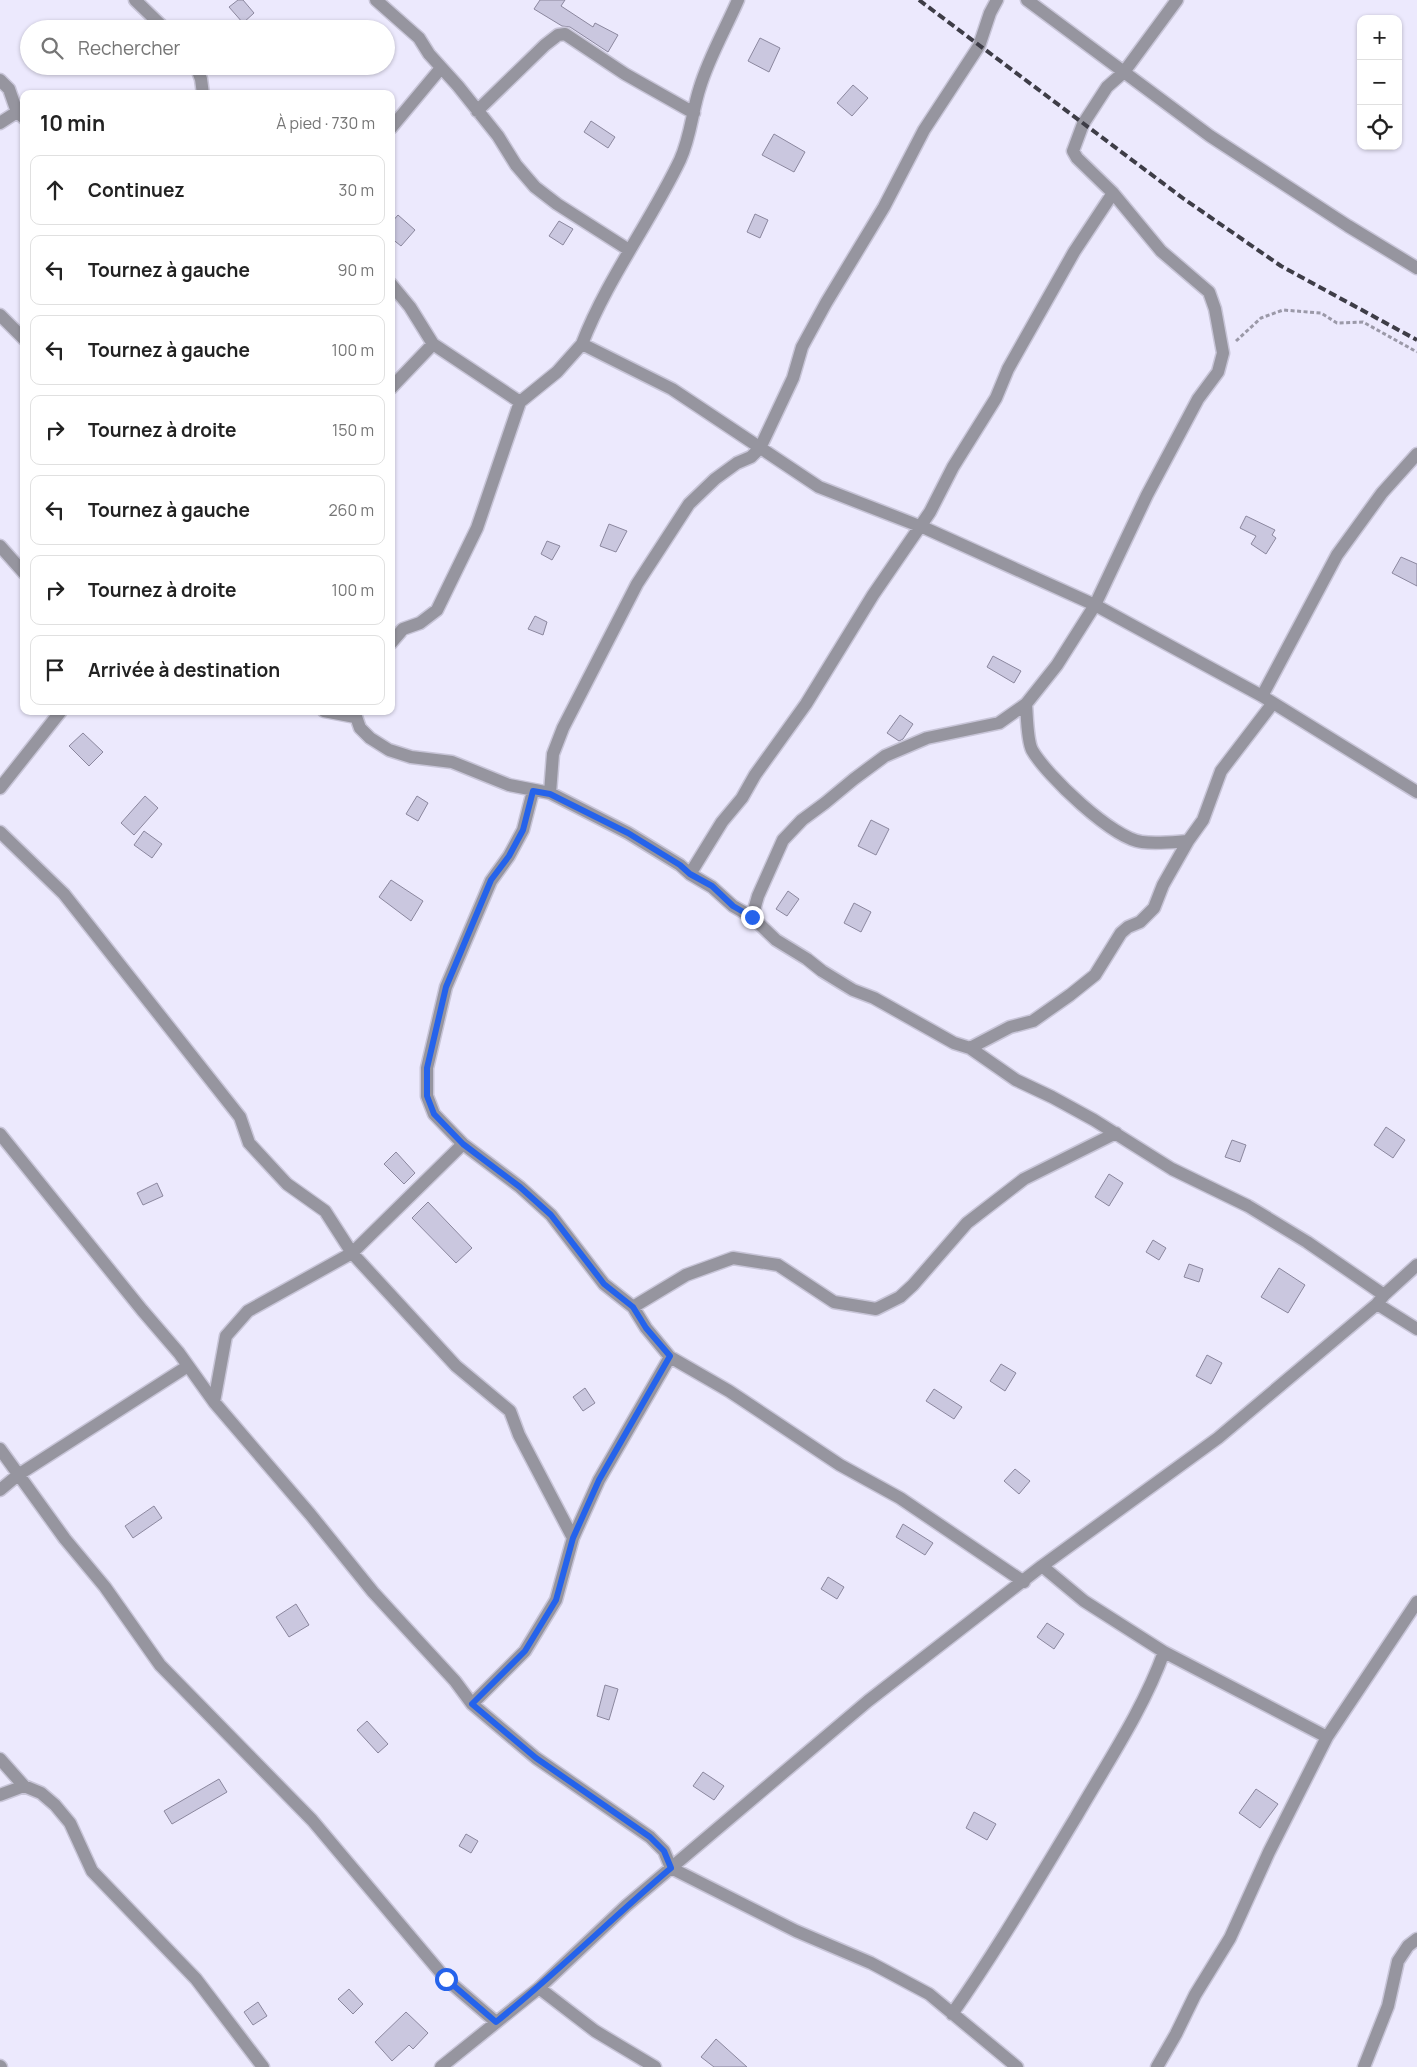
<!DOCTYPE html>
<html lang="fr">
<head>
<meta charset="utf-8">
<style>
	:root { --surface:#fff; --page:#f2f2f2; --text:#222; --muted:#767676; --line:#e0e0e0 }
	body { margin:0; font-family:Manrope,sans-serif; background:var(--page); color:var(--text) }
	.controls { position:absolute; right:15px; top:15px; display:grid; overflow:hidden; border-radius:10px; box-shadow:0 1px 4px #0004 }
	.controls button { width:45px; height:45px; display:grid; place-items:center; padding:0; border:0; border-bottom:1px solid var(--line); background:var(--surface); color:var(--text); font:25px sans-serif }
	.stop { position:absolute; width:15px; height:15px; margin:-11px; border:4px solid #2563eb; border-radius:50%; background:#fff }
	.stop.end { background:#2563eb; border-color:#fff; box-shadow:0 1px 5px #0008 }
	.list { margin:0; padding:0; list-style:none }
	h2 { display:flex; justify-content:space-between; align-items:center; height:65px; margin:0; padding:0 20px; font-size:21px }
	h2 small { font-size:16px; font-weight:400; color:var(--muted) }
	.list li { display:grid; grid-template-columns:32px 1fr auto; gap:15px; align-items:center; box-sizing:border-box; height:70px; margin:0 10px 10px; padding:0 10px; border:1px solid var(--line); border-radius:10px }
	.list b { display:block; font-size:19px; white-space:nowrap }
	.list em { font-size:16px; font-style:normal; color:var(--muted) }
	.icon { flex:none; width:28px; height:28px; fill:none; stroke:currentColor; stroke-width:2; stroke-linecap:round; stroke-linejoin:round }
	.map { position:relative; flex:none; width:1417px; height:2067px; overflow:hidden }
	.search { position:absolute; background:var(--surface); box-shadow:0 1px 4px #0004; left:20px; top:20px; width:375px; height:55px; display:flex; align-items:center; gap:12px; box-sizing:border-box; padding:0 18px; border-radius:28px; color:var(--muted); font-size:19px }
	.panel { position:absolute; background:var(--surface); box-shadow:0 1px 4px #0004; left:20px; top:90px; width:375px; height:625px; border-radius:10px }
	.map>svg:first-child { display:block }
	.building { fill:#cac7df; stroke:#8b879e }
	.lines { fill:none; stroke-linecap:round; stroke-linejoin:round }
	.street-casing { stroke:#c8c5d8; stroke-width:15 }
	.path { stroke:#9b99a8; stroke-width:3; stroke-dasharray:4 2.5; stroke-linecap:butt }
	.street { stroke:#96959f; stroke-width:12 }
	.rail { stroke:#3e3d47; stroke-width:4; stroke-dasharray:8 4; stroke-linecap:butt }
	.route { stroke:#2563eb; stroke-width:6 }
</style>
</head>
<body>
<div class="map">
<svg width="1417" height="2067" viewBox="0 0 1417 2067">
	<rect width="100%" height="100%" fill="#ece9fd"/>
	<path class="building" d="M238,0H243L254,13L243,23L229,7Z
		M540,0H565L561,6L593,27L595,23L618,35L608,52L570,27L562,26L534,9Z
		M760,38L780,48L769,72L748,61Z
		M853,85L868,98L852,116L837,103Z
		M591,121L615,137L608,148L584,132Z
		M774,134L805,152L794,172L762,155Z
		M755,214L768,220L760,238L747,232Z
		M398,215L415,230L401,246L391,238V223Z
		M559,221L573,229L563,245L549,236Z
		M1246,516L1275,530L1272,535L1276,538L1266,554L1251,544L1256,536L1240,528Z
		M609,524L627,531L616,552L600,546Z
		M547,541L560,546L552,560L541,554Z
		M1401,557L1417,564V586L1392,573Z
		M535,616L547,622L543,635L528,629Z
		M993,656L1021,671L1014,683L987,667Z
		M900,715L913,724L903,739L899,741L887,733Z
		M83,733L103,752L89,766L69,746Z
		M145,796L158,808L134,835L121,823Z
		M417,796L428,803L418,821L406,814Z
		M871,820L889,829L876,855L858,846Z
		M144,831L162,844L152,858L134,845Z
		M391,880L423,901L411,921L379,897Z
		M788,891L799,899L787,916L776,909Z
		M854,903L871,912L861,932L844,923Z
		M1386,1127L1405,1140L1393,1158L1374,1145Z
		M1232,1140L1246,1145L1240,1162L1225,1157Z
		M396,1152L415,1173L404,1184L384,1164Z
		M1109,1174L1123,1183L1109,1206L1095,1197Z
		M157,1183L163,1196L143,1205L137,1193Z
		M428,1202L472,1248L456,1263L412,1218Z
		M1153,1240L1166,1248L1159,1260L1146,1252Z
		M1189,1264L1203,1269L1199,1282L1184,1277Z
		M1279,1268L1305,1285L1288,1313L1261,1297Z
		M1207,1355L1222,1363L1211,1384L1196,1376Z
		M1001,1364L1016,1373L1005,1391L990,1381Z
		M585,1388L595,1403L583,1411L573,1397Z
		M934,1389L962,1407L954,1419L926,1401Z
		M1015,1469L1030,1481L1019,1494L1004,1481Z
		M154,1506L162,1518L133,1538L125,1526Z
		M903,1524L933,1543L925,1555L896,1537Z
		M828,1577L844,1587L837,1599L821,1589Z
		M296,1604L309,1625L289,1637L276,1617Z
		M1047,1623L1064,1634L1054,1649L1037,1637Z
		M605,1685L618,1689L609,1720L597,1716Z
		M367,1721L388,1744L378,1753L357,1730Z
		M703,1772L724,1786L714,1800L693,1786Z
		M219,1779L227,1792L172,1824L164,1811Z
		M1256,1789L1278,1804L1260,1828L1239,1813Z
		M974,1812L996,1824L987,1840L966,1828Z
		M466,1834L478,1841L471,1853L459,1846Z
		M349,1989L363,2004L353,2014L338,1999Z
		M258,2002L267,2016L253,2025L244,2012Z
		M406,2012L428,2033L413,2049L409,2045L392,2061L375,2042Z
		M716,2039L747,2067H714L701,2057Z"/>
	<g class="lines">
		<defs>
			<path id="street" d="M135,0L165,29
				M376,0L419,38L429,54L458,86L498,136L516,165L535,187L557,204L629,250
				M1027,0L1210,136L1348,226L1417,268
				M196,66L201,79L203,94
				M0,80L9,89L17,112
				M477,111L545,45L558,35L565,34L625,74L694,113
				M0,123L17,112L24,118
				M391,128L441,68
				M391,284L410,307L433,344
				M0,315L24,339
				M582,344C607,279 650,223 680,160C691,136 692,111 700,87C709,57 726,28 738,0
				M391,388L433,344L520,402L557,372L582,344L672,389L819,487L927,529L1095,605L1262,696L1417,792
				M0,546L24,573
				M391,643L403,629L420,623L437,610L477,528L520,402
				M1262,696L1337,555L1382,493L1417,454
				M1026,704C1027,716 1027,740 1032,750C1046,775 1113,839 1142,842C1157,844 1173,842 1188,841
				M324,711L355,717
				M354,711L360,728L370,738L389,750L411,757L452,762L509,785L550,793L628,833L680,865L690,874L712,887L733,906L752,917L776,940L807,959L822,971L853,990L874,998L954,1043L970,1048L1016,1080L1052,1097L1094,1120L1172,1169L1248,1206L1307,1242L1384,1295
				M0,788L61,711
				M533,791L523,830L509,856L491,881L446,987L427,1068V1096L434,1114L463,1144L520,1187L551,1215L604,1284L633,1307L646,1328L670,1357L729,1391L840,1465L900,1498L1024,1582
				M550,793L553,754L563,728L637,584L689,504L715,479L737,463L751,457L760,448L793,378L802,347L826,303L884,207L924,130L979,46L990,13L997,0
				M0,832L64,894L240,1117L249,1143L287,1184L325,1211L352,1253L456,1366L510,1411L519,1435L573,1538
				M690,874L722,822L742,798L755,775L806,704L873,595L930,512L953,467L996,398L1008,369L1074,252L1113,193
				M752,917L758,896L783,840L802,820L825,803L854,779L885,756L927,738L999,723L1026,704L1057,665L1095,605L1147,495L1198,399L1218,372L1223,353L1215,309L1209,292L1161,251L1113,193L1077,158L1073,151L1083,124L1107,87L1124,72L1177,0
				M970,1048L1010,1027L1033,1021L1070,995L1095,975L1121,933L1128,927L1140,922L1154,908L1163,885L1188,841L1203,820L1221,771L1273,703
				M0,1134L142,1310L179,1353L214,1402L310,1514L373,1592L455,1681L472,1704L536,1758L650,1837L664,1851L671,1868L796,1931L871,1963L929,1994L1017,2067
				M1377,1304L1417,1329
				M633,1307L686,1275L733,1258L778,1265L834,1302L876,1309L900,1297L913,1285L967,1223L1024,1179L1116,1133
				M214,1402L226,1336L248,1311L352,1253L463,1144
				M0,1449L65,1539L105,1587L160,1665L312,1820L446,1979L496,2022
				M0,1490L18,1475L188,1366
				M1042,1566L1084,1601L1164,1652L1327,1737
				M472,1704L525,1651L556,1600L573,1538L599,1480L670,1357
				M0,1759L24,1786
				M0,1795L24,1786L41,1793L55,1805L70,1823L92,1871L196,1979L263,2067
				M539,1988L595,2031L655,2067
				M952,2014C997,1950 1036,1883 1076,1817C1107,1763 1143,1710 1164,1652
				M0,2066L1,2067
				M441,2067L539,1988L626,1906L868,1701L1042,1566L1218,1438L1377,1304L1384,1295L1417,1265
				M1157,2067L1176,2034L1195,1995L1230,1938L1269,1852L1327,1737L1417,1602
				M1364,2067L1388,2006L1398,1961L1408,1946L1417,1939"/>
		</defs>
		<use href="#street" class="street-casing"/>
		<path class="path" d="M1236,341L1261,318L1283,310L1321,313L1337,323L1363,322L1417,352"/>
		<use href="#street" class="street"/>
		<path class="rail" d="M919,0L1184,199L1281,266L1417,340"/>
	</g>
	<g class="lines">
		<path class="route" d="M446,1979L496,2022C557,1973 612,1918 671,1868L664,1851L650,1837L536,1758L472,1704L525,1651L556,1600L573,1538L599,1480L670,1356L646,1328L633,1307L604,1284L551,1215L520,1187L463,1144L434,1114L427,1096V1068L446,987L491,880L509,856L523,830L533,791L550,794L628,833L680,865L690,874L712,886L733,906L752,917"/>
	</g>
</svg>
<div class="controls">
<button>+</button>
<button>−</button>
<button><svg class="icon" aria-label="locate" viewBox="0 0 24 24"><circle cx="12" cy="12" r="6"/><path d="M12 2v4M12 18v4M2 12h4M18 12h4"/></svg></button>
</div>
<div class="stop" style="left:446px;top:1979px"></div>
<div class="stop end" style="left:752px;top:917px"></div>
<div class="search"><svg class="icon" aria-label="search" viewBox="0 0 24 24"><circle cx="10" cy="10" r="6"/><path d="M15 15l6 6"/></svg>Rechercher</div>
<section class="panel">
<h2>10 min<small>À pied · 730 m</small></h2>
<ul class="list">
<li><svg class="icon" aria-label="ahead" viewBox="0 0 24 24"><path d="M12 20V5M6 11l6-6 6 6"/></svg><div><b>Continuez</b></div><em>30 m</em></li>
<li><svg class="icon" aria-label="left" viewBox="0 0 24 24"><path d="M17 20v-9H6M10 6l-5 5 5 5"/></svg><div><b>Tournez à gauche</b></div><em>90 m</em></li>
<li><svg class="icon" aria-label="left" viewBox="0 0 24 24"><path d="M17 20v-9H6M10 6l-5 5 5 5"/></svg><div><b>Tournez à gauche</b></div><em>100 m</em></li>
<li><svg class="icon" aria-label="right" viewBox="0 0 24 24"><path d="M7 20v-9h11M14 6l5 5-5 5"/></svg><div><b>Tournez à droite</b></div><em>150 m</em></li>
<li><svg class="icon" aria-label="left" viewBox="0 0 24 24"><path d="M17 20v-9H6M10 6l-5 5 5 5"/></svg><div><b>Tournez à gauche</b></div><em>260 m</em></li>
<li><svg class="icon" aria-label="right" viewBox="0 0 24 24"><path d="M7 20v-9h11M14 6l5 5-5 5"/></svg><div><b>Tournez à droite</b></div><em>100 m</em></li>
<li><svg class="icon" aria-label="arrive" viewBox="0 0 24 24"><path d="M6 21V4h12l-3 4 3 4H6"/></svg><div><b>Arrivée à destination</b></div></li>
</ul>
</section>
</div>
</body>
</html>
